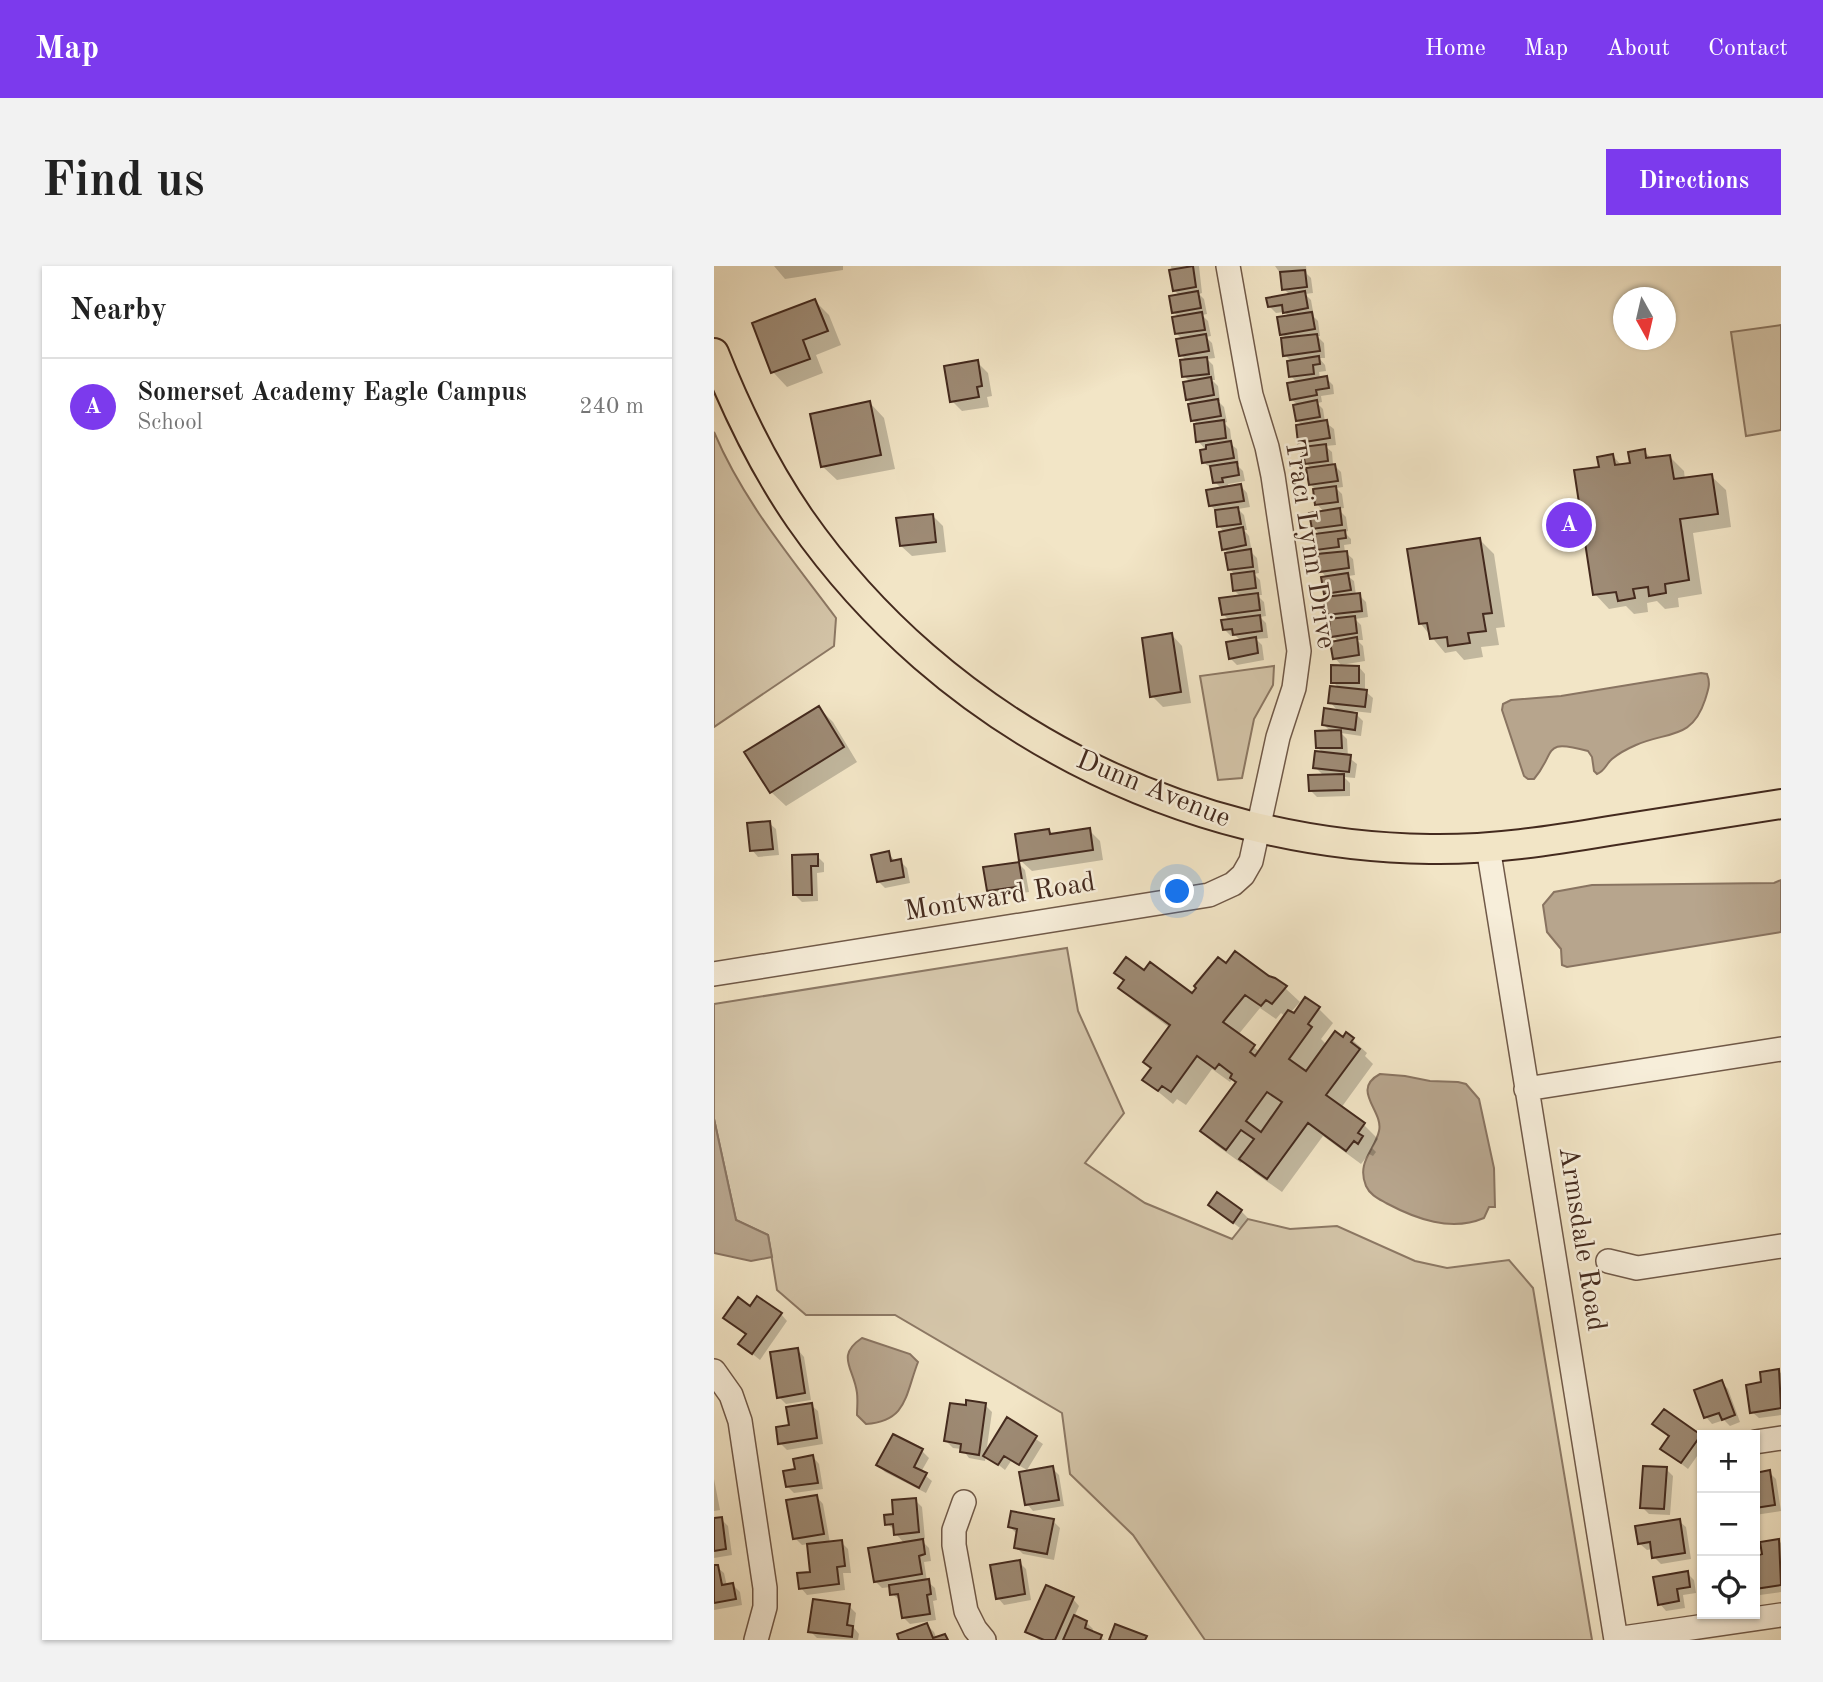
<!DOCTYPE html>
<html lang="en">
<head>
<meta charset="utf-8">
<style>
	:root { --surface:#fff; --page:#f2f2f2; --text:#222; --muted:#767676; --line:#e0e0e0; --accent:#7c3aed }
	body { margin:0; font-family:"Old Standard TT",serif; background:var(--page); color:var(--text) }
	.controls { position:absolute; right:21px; bottom:21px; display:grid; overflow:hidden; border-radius:0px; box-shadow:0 2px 5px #0004 }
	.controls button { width:63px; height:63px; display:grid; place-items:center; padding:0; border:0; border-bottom:2px solid var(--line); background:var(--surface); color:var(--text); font:35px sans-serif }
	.compass { position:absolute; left:899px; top:21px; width:63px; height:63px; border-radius:50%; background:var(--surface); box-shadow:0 2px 5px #0004; rotate:172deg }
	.you { position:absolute; left:464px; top:626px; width:24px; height:24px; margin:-18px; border:5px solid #fff; border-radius:50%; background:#1a73e8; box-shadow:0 0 0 10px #1a73e833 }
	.badge { display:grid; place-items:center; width:46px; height:46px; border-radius:50%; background:var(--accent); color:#fff; font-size:23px; font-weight:700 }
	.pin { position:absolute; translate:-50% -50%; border:4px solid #fff; box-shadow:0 2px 7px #0006 }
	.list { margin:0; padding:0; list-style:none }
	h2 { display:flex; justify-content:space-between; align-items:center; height:91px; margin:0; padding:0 28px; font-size:30px }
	h2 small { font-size:23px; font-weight:400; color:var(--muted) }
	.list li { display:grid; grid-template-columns:46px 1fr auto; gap:21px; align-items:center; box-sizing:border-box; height:98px; padding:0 28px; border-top:2px solid var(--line) }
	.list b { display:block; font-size:26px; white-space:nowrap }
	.list p { margin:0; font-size:23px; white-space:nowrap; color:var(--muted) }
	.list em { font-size:23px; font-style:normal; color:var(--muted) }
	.icon { flex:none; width:38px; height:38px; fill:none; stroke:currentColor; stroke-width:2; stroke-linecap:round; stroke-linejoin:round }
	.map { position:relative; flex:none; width:1067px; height:1374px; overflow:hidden; border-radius:0px }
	header { display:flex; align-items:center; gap:42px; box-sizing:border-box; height:98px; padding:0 35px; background:var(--accent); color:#fff }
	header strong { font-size:33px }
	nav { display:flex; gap:38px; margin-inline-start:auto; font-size:24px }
	.intro { display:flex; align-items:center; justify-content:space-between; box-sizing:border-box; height:168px; padding:0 42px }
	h1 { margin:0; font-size:49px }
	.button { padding:18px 32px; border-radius:0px; background:var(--accent); color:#fff; font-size:24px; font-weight:700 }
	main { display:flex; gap:42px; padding:0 42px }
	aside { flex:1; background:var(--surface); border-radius:0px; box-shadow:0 2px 5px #0004 }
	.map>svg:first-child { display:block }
	.green { fill:#d4c5a9; stroke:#8c7864; stroke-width:2 }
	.water { fill:#b7a58d; stroke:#897461; stroke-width:2 }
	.shadow { fill:#0003; fill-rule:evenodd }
	.building { fill:#9e8b75; stroke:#442a1e; stroke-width:2; fill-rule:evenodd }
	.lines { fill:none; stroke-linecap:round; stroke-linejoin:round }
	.minor-casing { stroke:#705948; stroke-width:26 }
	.major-casing { stroke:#442a1e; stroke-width:32 }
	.minor { stroke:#f7eeda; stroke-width:23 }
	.major { stroke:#f2e5c6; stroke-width:28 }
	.labels { text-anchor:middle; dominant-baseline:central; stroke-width:5; stroke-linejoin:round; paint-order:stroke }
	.street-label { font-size:28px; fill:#442a1e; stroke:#f7eeda }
</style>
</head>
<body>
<header>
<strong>Map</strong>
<nav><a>Home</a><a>Map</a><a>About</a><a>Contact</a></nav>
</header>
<div class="intro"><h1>Find us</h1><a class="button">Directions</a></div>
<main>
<aside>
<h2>Nearby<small></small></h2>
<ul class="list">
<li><span class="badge">A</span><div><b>Somerset Academy Eagle Campus</b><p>School</p></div><em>240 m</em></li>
</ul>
</aside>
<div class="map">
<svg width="1067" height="1374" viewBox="0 0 1067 1374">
	<rect width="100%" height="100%" fill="#f2e5c6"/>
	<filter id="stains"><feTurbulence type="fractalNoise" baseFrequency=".00286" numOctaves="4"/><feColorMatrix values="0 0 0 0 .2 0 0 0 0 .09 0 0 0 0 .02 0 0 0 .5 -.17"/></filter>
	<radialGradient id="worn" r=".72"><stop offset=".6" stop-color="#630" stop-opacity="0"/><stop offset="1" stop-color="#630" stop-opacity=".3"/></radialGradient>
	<path class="green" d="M1067,59V164L1032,170L1017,66Z
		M0,166C29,235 78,293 122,352L120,380L0,461Z
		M560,400L559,419L540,453L528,512L504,514L486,410Z
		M353,682L364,745L410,847L371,897L431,937L518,973L534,953L576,963L623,960L701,995L733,1002L795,994L819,1022L878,1374H491L419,1269L356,1208L348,1147L181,1049H92L63,1024L54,969L22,954L0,853V738Z"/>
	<path class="water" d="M987,407L993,408C997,418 994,424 991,434C978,474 954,465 922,479C915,482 904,488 898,493C892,498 891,505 883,508L880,505L878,491L874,485C827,472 843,486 820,513H814L810,510L788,444L789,438L797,434L847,430Z
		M1067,614V666L853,701L848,699L847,683L833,666L829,639L840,626L878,619L1060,617Z
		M666,808L691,810L716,815L744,816L752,818L765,833L780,902L781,941H775L770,952C737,966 702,953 672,937C665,933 656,929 652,920C642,896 661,884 665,865C670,845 636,824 666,808Z
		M0,853L22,954L54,969L58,991L37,995L0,987Z
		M148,1072L196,1088L204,1096C191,1130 193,1155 152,1158L143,1149C143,1142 144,1134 143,1127C140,1102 121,1090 148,1072Z"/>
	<path class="shadow" d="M60,0H129V4L71,13Z
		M457,0H485L488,27L485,28L490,33L493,48L488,49L494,55L497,70L492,71L498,77L501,92L493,93L499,99L501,114H498L504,120L506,135H504L510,141L513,156L510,157L516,163L518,179L523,183L525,198L523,199L529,205L531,215L514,218L515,222L527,220L533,227L536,241L524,243L530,249L533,264H530L535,270L538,287L543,292L545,307L540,308L546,314L548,329H543L550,336L552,350L546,351L552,357L554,372L542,373L548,379L550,394L523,399L516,392L527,375L522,370H517L510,363L515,354L509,348L527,331L520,324L521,309L516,303L513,286L510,283L511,267L505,260L503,246L497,240L508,223L501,216L498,203L489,196L493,185L484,175V159L479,154V139L473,133L476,116L470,110L473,95L467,89L469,74L462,67L465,51L459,46L466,30L460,24Z
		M561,0H592L593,8L597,12L599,27L591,28L597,34L600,51L604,55L606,70H603L610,77L611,92H605L611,99L612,105L605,106L606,113L612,112L619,119L620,128L607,130L608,136L603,137L609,143L611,156L620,163L622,179L611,180L618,186L619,198L627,206L629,221L622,222L628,228L630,242L624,243L632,251L634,265L630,266L637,273V278L630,279L631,286L639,293L641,309L634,310L640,315L642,329H645L652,336L654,351L641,353L647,359L649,374H643L649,380L651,395L627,399L621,392L625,376L619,370L620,354L613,348L616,332L611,327L613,312L607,305L609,289L603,283L606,269L600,262L610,246L603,238L600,222L596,218L598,203L592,197V183L586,176L589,160L583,154L584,139L577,133L583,117L577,110L578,96L571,89L573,73L568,68L576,51L570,46L562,47L555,40L576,29L570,23L568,10Z
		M101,35L115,49L127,79L102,89L109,107L73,121L59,106Z
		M263,96L274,107L278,130L273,131L275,141L248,145L238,135Z
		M156,137L170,152L181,203L123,214L108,200Z
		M930,185L938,193L955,190L970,205L971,214L997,210L1012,224L1017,261L979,267L988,328L964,332L965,341L951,343L943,335L933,337L934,346L920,348L912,340L895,343L881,328L887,202L899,190L908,200L918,198Z
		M219,250L229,260L232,286L198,290L187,280Z
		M766,274L780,288L791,361L782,362L785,379L767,381L769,391L750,394L742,385L731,387L706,357Z
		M458,369L468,380L477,437L449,441L438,430Z
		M645,401L651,408V425L659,432L657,447L639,445L649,455L647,470L627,467L633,473L634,491L643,498L641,512L630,511L636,517V530L603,531L596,524L610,510L601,501L610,488L604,482L617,466L609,458L625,446L616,436L626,423L619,416Z
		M105,442L119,456L143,496L72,540L57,526Z
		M55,557L62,563L65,589L44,591L38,584Z
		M335,564L340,570L375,564L386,575L389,594L318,605L307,595Z
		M174,587L182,596L186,595L193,602L196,617L171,622L164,615Z
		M103,590L110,597V606L103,607L104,635L88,636L81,629L80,591Z
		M305,598L311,604L315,626L281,631L275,624Z
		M512,699L571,722L586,736L576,747L580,750L592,733L605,743L619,757L607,773L613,779L630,773L633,769L653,787L651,790L659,798L627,842L650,859L664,873L658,882L662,886L659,890L655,888L647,898L609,870L568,926L541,907L529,894L527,897L502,879L488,865L523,817L519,812L516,816L498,803L472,839L463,833L459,838L430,814L439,803L456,762L421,736L406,722L430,707L479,729ZM546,742L562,753L567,747L572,751L546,786L524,769Z
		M503,945H527L534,952L526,962Z
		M37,1042L67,1048L73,1055L46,1094L26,1078L33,1069L12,1052Z
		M84,1084L90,1091L97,1134L72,1138L65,1131Z
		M1064,1105L1067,1107V1149L1045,1152L1038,1146L1049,1118Z
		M1007,1116L1014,1123L1026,1156L1016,1160L1010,1154L998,1158L992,1151Z
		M97,1139L104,1145L109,1178L73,1184L66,1177L77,1160Z
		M271,1139L278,1146L271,1195L255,1192L248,1183L239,1182L232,1175L253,1141Z
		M294,1154L329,1178L313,1204L297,1195L291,1204L272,1189Z
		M941,1158L988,1172V1183L974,1203L948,1183L956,1171Z
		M208,1185L215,1192L207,1206L218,1215L212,1227L171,1206L164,1199Z
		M99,1191L105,1198L109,1223L80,1227L74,1221L83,1204Z
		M338,1202L345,1209L350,1240L319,1245L313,1238Z
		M952,1203L959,1210L956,1249L935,1248L928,1241Z
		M1055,1206L1062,1213L1067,1245L1041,1249V1221L1044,1220Z
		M0,1213L6,1244L0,1245Z
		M103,1231L109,1238L116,1277L127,1276L134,1283L137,1307H129L131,1324L93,1329L87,1322L98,1307L95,1278L88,1279L81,1272Z
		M201,1234L208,1241L211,1273H206L215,1282L217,1295L210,1296L213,1315L221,1322L223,1334L219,1335L222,1354L196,1358L190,1352L187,1335L178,1328L177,1321L168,1322L161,1315L191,1278L182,1268L181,1264L173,1258Z
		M7,1253L14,1260L18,1289L0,1292V1254Z
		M339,1255L346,1262L340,1294L309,1288L302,1281V1267L296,1261Z
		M965,1255L972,1261L977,1293L947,1298L940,1291L939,1283L933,1284L926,1278Z
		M1065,1275L1067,1277V1326L1046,1329L1041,1324V1291L1050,1290Z
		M305,1296L312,1303L317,1334L290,1339L284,1332Z
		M0,1301H3L10,1307L13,1320L19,1319L26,1326L28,1339L0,1344Z
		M973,1307L980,1314L982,1327L969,1329L971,1342L952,1345L946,1338Z
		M359,1333L365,1340L360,1351L372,1356L379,1363L378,1367L391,1374H325L313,1365Z
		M135,1340L142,1347L140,1362L145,1368L144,1374L103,1372L96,1365Z
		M213,1359L220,1366L223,1373L231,1370L235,1374H187Z"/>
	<path class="building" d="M479,0L482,21L459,25L455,4Z
		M591,4L593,21L568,24L566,6Z
		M484,25L487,42L458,47L455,30Z
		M591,25L594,42L569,47L568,39L554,41L552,32Z
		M101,33L114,65L89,74L96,93L57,107L38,57Z
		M488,46L491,64L461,68L458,51Z
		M598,46L601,63L566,69L563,51Z
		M492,68L495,85L465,90L462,73Z
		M603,68L606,85L569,90L567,72Z
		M605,90L606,98L599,99L600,108L575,111L573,95Z
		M493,91L495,108L468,111L466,94Z
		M264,94L268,120L263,121L265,131L236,136L230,100Z
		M613,110L615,122L602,124L603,129L576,134L573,117Z
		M497,111L500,129L472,134L469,116Z
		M504,133L507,150L477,155L474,138Z
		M603,134L606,151L582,155L579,139Z
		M156,135L167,189L107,201L96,148Z
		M510,154L512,172L482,176L480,158Z
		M613,154L616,172L584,177L582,159Z
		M517,175L520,192L488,197L486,184L492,183V179Z
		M612,178L614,195L591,198L588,181Z
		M931,183L932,192L956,189L960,213L998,208L1004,248L966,253L975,314L951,318L952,327L935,330L934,321L919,323L921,332L904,335L902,326L879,329L860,204L885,201L883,191L899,188L901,199L916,197L914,186Z
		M523,196L525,209L508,212L509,216L499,217L496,200Z
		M621,198L624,215L595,219L592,202Z
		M527,218L530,235L495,240L492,224Z
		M622,220L624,236L601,239L599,223Z
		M524,241L527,258L503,261L501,244Z
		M626,242L628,259L598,263L595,247Z
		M219,248L222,276L186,280L182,252Z
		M529,261L532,279L508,284L505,266Z
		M631,264L632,272L624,273L625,281L602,284L600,268Z
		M766,272L778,347L769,348L772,365L754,367L756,377L734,380L733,371L716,373L713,357L705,358L693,283Z
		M537,283L539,301L514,304L511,287Z
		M633,285L635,302L605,306L603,288Z
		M540,305L542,322L519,325L517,308Z
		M634,307L637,324L610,328L607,311Z
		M544,327L546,344L508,349L505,332Z
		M646,327L648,345L612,349L610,331Z
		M546,349L548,365L519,369L518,363L509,364L507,354Z
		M641,350L643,367L617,371L615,353Z
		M458,367L467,426L436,431L428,372Z
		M542,371L544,387L515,393L512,376Z
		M643,371L645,389L619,393L616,376Z
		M617,399L645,400V417H617Z
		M616,420L653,424L651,441L614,437Z
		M105,440L130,481L56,527L30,486Z
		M610,442L643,447L641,464L608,459Z
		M627,464L628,482H602L601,465Z
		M601,485L637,489L635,506L599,502Z
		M630,508V524L595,525L594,509Z
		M56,555L59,583L36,585L33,557Z
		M376,562L379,584L305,595L301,568L335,563L336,568Z
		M175,585L177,595L187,593L190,611L163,616L157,589Z
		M104,588V600H97L98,629H79L78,589Z
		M305,596L309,620L273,625L269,601Z
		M521,685L555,710L561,712L573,720L558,738L552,734L547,740L531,729L509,756L541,779L536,786L541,790L574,744L580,747L591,731L606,741L594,758L598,761L575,793L592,805L621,765L629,771L632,766L640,772L637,776L646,783L612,829L651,857L644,867L649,870L644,878L640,875L632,885L594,857L553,913L525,893L540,873L527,864L512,884L486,865L522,816L516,812L518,808L505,798L501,803L483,790L457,826L448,820L444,825L428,814L437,802L429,796L456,759L404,722L410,714L400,707L412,691L430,704L436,696L478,727L482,722L480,720L504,691L512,697ZM553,826L568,836L547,866L532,855Z
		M503,926L528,944L519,957L494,939Z
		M43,1030L68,1047L38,1088L24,1078L32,1068L9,1052L24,1031L36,1040Z
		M84,1082L91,1127L63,1132L56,1086Z
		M1065,1103L1067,1142L1036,1147L1032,1119L1047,1116L1046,1106Z
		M1008,1114L1021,1149L1008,1154L1005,1147L990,1152L980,1124Z
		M252,1134L272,1137L265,1189L246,1186L247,1178L230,1175L236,1137L252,1139Z
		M98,1137L103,1172L64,1178L62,1161L75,1159L72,1141Z
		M950,1143L987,1169L967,1197L946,1183L955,1170L938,1158Z
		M293,1151L323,1170L305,1199L290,1190L284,1199L269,1190Z
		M179,1168L209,1183L200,1201L213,1207L205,1222L162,1199Z
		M99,1189L104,1217L72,1221L69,1205L81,1203L79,1193Z
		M339,1200L345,1234L311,1239L305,1206Z
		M929,1200L953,1201L950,1243L926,1242Z
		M1056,1204L1061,1239L1041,1242V1207Z
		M103,1229L110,1268L79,1273L72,1234Z
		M202,1232L205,1266L180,1269L179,1258L171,1259L170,1249L179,1248L178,1234Z
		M297,1245L340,1253L333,1288L300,1282L303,1263L294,1261Z
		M8,1251L12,1283L0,1285V1252Z
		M966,1253L971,1287L938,1292L936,1276L924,1278L921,1260Z
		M209,1273L211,1288L205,1290L208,1308L160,1316L154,1282Z
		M1065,1273L1067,1319L1041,1323V1290L1048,1288L1046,1276Z
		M128,1274L131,1300L123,1301L125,1318L85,1323L83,1307L96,1306L93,1278Z
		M306,1294L311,1328L282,1333L276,1299Z
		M0,1299H4L8,1319L19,1317L22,1333L0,1337Z
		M974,1305L976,1321L963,1323L965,1335L944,1339L939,1311Z
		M215,1313L217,1328L213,1329L216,1348L188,1352L184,1328L176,1329L175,1319Z
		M332,1319L360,1331L341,1374H330L311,1366Z
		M99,1333L136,1338L133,1359L139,1360L138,1371L94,1366Z
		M360,1349L373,1355L371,1362L388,1369L386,1374H349Z
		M213,1357L219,1372L231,1368L234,1374H185L183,1368Z
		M401,1358L433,1370L431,1374H395Z"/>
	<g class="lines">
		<defs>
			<path id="minor" d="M774,581L902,1374
				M0,708L495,629L519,618L529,609L537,595L564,471L580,422L585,385L559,210L553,181L537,129L514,0
				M812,823L1067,783
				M894,995L923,1002L1067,980
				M0,1105L17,1129L26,1155L51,1322V1341L42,1374
				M1041,1176L1067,1172
				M250,1236L240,1264V1279L252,1345L261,1363L270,1374
				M902,1373L1067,1349"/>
			<path id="major" d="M0,87C23,145 50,201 86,253C229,458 468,580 716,583C777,584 836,575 895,565C953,556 1010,547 1067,538"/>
		</defs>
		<use href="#minor" class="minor-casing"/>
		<use href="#major" class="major-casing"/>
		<use href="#minor" class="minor"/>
		<use href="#major" class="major"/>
	</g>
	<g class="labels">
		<g class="street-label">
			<text transform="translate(595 278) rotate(81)">Traci Lynn Drive</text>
			<text transform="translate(439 524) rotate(22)">Dunn Avenue</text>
			<text transform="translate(286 632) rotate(-9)">Montward Road</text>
			<text transform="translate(867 973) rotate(81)">Armsdale Road</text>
		</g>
	</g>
	<rect width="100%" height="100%" filter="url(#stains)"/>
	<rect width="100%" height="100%" fill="url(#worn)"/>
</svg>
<div class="controls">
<button>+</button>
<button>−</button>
<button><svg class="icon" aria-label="locate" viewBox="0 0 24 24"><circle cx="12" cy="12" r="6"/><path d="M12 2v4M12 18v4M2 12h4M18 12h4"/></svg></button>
</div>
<svg class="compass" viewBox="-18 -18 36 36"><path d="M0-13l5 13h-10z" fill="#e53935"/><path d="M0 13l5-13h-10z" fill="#767676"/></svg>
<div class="you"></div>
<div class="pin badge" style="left:855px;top:259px">A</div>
</div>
</main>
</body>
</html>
